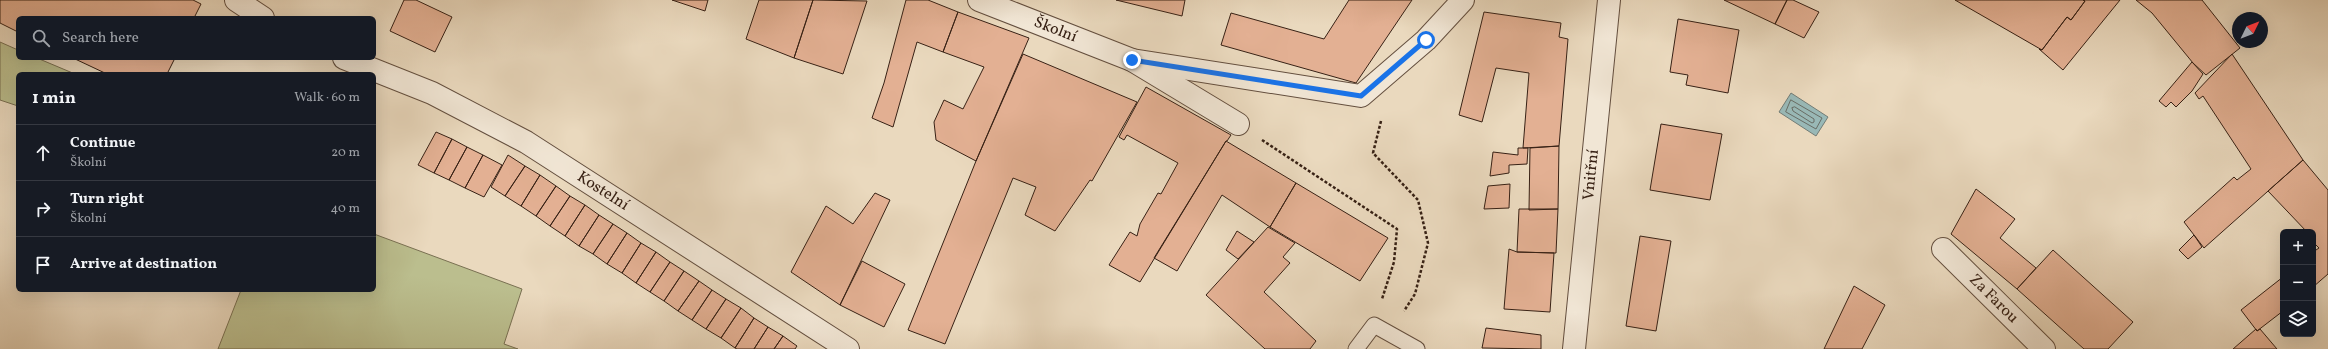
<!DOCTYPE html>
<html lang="en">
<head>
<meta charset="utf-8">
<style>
	:root { --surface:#171b24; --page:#20242c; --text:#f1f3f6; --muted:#9ea1a6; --line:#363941 }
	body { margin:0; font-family:Vollkorn,serif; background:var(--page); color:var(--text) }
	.controls { position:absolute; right:12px; bottom:12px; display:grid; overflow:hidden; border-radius:6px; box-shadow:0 4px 16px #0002 }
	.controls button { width:36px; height:36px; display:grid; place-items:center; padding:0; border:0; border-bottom:1px solid var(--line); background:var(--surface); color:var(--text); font:20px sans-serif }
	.compass { position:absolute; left:2232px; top:12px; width:36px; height:36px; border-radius:50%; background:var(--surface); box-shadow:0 4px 16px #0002; rotate:47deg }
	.stop { position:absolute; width:12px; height:12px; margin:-9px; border:3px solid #1a73e8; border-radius:50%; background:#fff }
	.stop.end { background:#1a73e8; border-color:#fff; box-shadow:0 1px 4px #0008 }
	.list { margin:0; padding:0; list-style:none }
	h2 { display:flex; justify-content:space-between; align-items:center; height:52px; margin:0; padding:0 16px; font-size:17px }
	h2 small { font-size:13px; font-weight:400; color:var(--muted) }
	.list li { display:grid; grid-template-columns:26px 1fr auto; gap:12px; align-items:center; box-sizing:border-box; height:56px; padding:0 16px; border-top:1px solid var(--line) }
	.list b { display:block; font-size:15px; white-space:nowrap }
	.list p { margin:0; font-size:13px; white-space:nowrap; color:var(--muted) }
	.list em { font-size:13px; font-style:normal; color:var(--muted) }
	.icon { flex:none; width:22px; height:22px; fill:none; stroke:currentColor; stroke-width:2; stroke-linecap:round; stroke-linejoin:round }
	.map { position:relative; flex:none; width:2328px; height:349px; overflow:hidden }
	.search { position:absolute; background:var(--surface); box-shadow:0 4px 16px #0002; left:16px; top:16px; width:360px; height:44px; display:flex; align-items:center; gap:10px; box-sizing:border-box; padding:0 14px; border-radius:6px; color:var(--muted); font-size:15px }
	.panel { position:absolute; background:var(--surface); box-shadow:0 4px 16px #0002; left:16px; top:72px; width:360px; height:220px; border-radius:6px }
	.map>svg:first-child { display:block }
	.green { fill:#bbbe8e; stroke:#797052 }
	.water { fill:#99b9b7; stroke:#727c76 }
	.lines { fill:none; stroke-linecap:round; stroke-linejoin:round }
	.shore { stroke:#686d66; stroke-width:1 }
	.building { fill:#e3b093; stroke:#372115 }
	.service-casing { stroke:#644f3f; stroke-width:17 }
	.minor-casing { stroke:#644f3f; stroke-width:24 }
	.path { stroke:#372115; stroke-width:2.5; stroke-dasharray:3 2; stroke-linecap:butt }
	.service { stroke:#f1e6d5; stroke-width:15 }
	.minor { stroke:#f1e6d5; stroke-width:22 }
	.route { stroke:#1a73e8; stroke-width:5 }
	.labels { text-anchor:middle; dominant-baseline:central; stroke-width:4; stroke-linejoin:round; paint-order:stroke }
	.street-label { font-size:16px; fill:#372115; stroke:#f1e6d5 }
</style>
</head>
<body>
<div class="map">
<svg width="2328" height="349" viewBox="0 0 2328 349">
	<rect width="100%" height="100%" fill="#ead9be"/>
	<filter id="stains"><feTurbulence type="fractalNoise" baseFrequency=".005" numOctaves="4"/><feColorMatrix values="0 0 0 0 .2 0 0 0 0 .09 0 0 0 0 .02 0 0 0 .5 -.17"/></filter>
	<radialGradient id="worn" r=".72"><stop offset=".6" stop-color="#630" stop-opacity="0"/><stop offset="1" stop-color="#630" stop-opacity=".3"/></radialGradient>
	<path class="green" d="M0,42L18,50V58H37L75,74H18V106L0,100Z
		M374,234L522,289L504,344L518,349H218L241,290H374Z"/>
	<path class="water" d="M1791,93L1828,117L1816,136L1779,112Z"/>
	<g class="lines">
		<path class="shore" d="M1791,100L1822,118L1816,129L1786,112Z
			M1795,107L1814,119V122L1812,123L1793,111L1792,108Z"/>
	</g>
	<path class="building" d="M0,0H193L201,4L194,18H18V32L0,23Z
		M404,0H416L452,17L435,52L390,31Z
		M672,0H708L705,11Z
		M759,0H813L794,58L746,39Z
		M813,0L867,1L843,74L794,58Z
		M906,0H928L958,12L943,52L917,42L893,127L872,118L884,83Z
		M1116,0H1185L1182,16Z
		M1349,0H1412L1356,83L1221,45L1231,13L1324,39Z
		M1724,0H1787L1775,24Z
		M1787,0H1793L1819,12L1804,38L1775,24Z
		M1955,0H2083L2085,1L2071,20L2067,17L2042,50Z
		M2083,0H2120L2063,70L2039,49L2042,50L2067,17L2071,20L2085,1Z
		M2136,0H2202L2240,48L2206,75L2193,63L2152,13Z
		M958,12L1029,38L976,161L936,140L934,122L944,100L963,109L984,67L943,52Z
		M1484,12L1561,23L1559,37L1568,39L1559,146L1523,148L1529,73L1496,68L1482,122L1459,115Z
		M1678,19L1739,30L1728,93L1686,85L1688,75L1670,72Z
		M1023,54L1137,102L1092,181L1090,180L1055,231L1025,215L1036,187L1013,178L945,344L908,330L976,161Z
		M2232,54L2303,160L2204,248L2184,222L2234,177L2237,180L2251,169L2203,96L2199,99L2195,93Z
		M73,58H175L167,74H107Z
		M2192,62L2203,74L2192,91L2176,107L2171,102L2166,107L2159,101Z
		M1146,87L1231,135L1227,141H1226L1140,282L1109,265L1130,232L1137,236L1140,224L1158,193L1161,194L1178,163L1127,135L1124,140L1119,137Z
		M1661,124L1722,134L1710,200L1650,190Z
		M436,132L452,139L434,173L418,165Z
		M452,139L467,147L449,180L434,173Z
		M1226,141L1296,183L1270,227L1222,195L1177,271L1154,258Z
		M1559,146L1558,209L1529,210L1530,148Z
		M467,147L483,155L465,188L449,180Z
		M1518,148H1528L1527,164L1509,165V173L1490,176L1493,152L1518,155Z
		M483,155L502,165L484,197L465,188Z
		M508,155L525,166L505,196L491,187Z
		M2303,160L2328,190V274L2313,287V252L2319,248L2313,242V232H2307L2268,191Z
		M525,166L540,175L521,206L505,196Z
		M540,175L556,186L536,216L521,206Z
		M1296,183L1388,238L1360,281L1270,227Z
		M1510,184L1509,208L1484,209L1488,186Z
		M556,186L570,196L550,226L536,216Z
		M1976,189L2015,219L2000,238L2036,268L2017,289L1951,234Z
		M875,193L890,200L840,305L791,272L826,206L853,224Z
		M570,196L585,205L565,236L550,226Z
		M585,205L599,215L579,246L565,236Z
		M1519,209H1558L1556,253L1517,252Z
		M599,215L613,224L593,254L579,246Z
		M613,224L627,233L607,264L593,254Z
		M1268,227L1295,243L1283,257L1290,263L1264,292L1316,341L1310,349H1265L1206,295Z
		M1237,231L1254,242L1238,259L1226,250Z
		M627,233L641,243L622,273L607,264Z
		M2194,235L2202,247L2188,259L2179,250Z
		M1640,236L1671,241L1656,331L1626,326Z
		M641,243L656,252L636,283L622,273Z
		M1509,249L1517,252L1554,253L1550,312L1504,309Z
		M2053,250L2133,322L2108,349H2084L2017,289Z
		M656,252L670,262L650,292L636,283Z
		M862,261L905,284L884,327L840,305Z
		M670,262L684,271L664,301L650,292Z
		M684,271L699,281L678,311L664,301Z
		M2283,277V311L2257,331L2241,310Z
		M699,281L712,290L692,320L678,311Z
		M1854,286L1885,305L1862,349H1824Z
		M712,290L726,299L706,329L692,320Z
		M726,299L741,308L721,338L706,329Z
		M741,308L754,318L735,348L721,338Z
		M754,318L768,327L754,349H737L735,348Z
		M768,327L783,336L774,349H754Z
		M1486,328L1541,335V349L1482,348Z
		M2256,329L2257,331L2260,329L2277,349H2233Z
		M783,336L797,346L795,349H774Z"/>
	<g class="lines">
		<defs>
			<path id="service" d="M1356,349L1374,325L1417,349"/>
			<g id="minor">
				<path d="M236,0L263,18"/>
				<path id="s1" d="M979,0L1132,60L1238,124"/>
				<path id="s2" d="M344,58L432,93L526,142L848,349"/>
				<path d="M1132,60L1361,96L1426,40L1463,0"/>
				<path id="s3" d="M1943,249L2044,349"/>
				<path id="s4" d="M1574,349L1609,0"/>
			</g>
		</defs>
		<use href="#service" class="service-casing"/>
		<use href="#minor" class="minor-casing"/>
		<path class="path" d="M1381,121L1373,153L1418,200L1428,243L1415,294L1404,311
			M1262,140L1397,229L1394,262L1382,299"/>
		<use href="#service" class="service"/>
		<use href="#minor" class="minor"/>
	</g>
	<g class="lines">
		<path class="route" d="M1132,60L1361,96L1426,40"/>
	</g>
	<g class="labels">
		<g class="street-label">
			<text stroke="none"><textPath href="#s1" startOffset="82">Školní</textPath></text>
			<text stroke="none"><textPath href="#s4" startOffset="175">Vnitřní</textPath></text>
			<text stroke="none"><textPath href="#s2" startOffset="292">Kostelní</textPath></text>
			<text stroke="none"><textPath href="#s3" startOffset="71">Za Farou</textPath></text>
		</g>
	</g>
	<rect width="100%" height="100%" filter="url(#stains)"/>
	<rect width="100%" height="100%" fill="url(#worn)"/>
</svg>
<div class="controls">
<button>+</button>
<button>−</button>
<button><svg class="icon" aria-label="layers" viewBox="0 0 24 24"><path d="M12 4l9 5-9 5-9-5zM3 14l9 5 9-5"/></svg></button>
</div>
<svg class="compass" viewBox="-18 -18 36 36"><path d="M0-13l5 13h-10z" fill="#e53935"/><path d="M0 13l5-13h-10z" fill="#9ea1a6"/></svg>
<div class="stop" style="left:1426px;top:40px"></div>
<div class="stop end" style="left:1132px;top:60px"></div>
<div class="search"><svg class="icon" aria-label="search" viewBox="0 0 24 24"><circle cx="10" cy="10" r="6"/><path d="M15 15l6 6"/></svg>Search here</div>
<section class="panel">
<h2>1 min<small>Walk · 60 m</small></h2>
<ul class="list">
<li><svg class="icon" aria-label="ahead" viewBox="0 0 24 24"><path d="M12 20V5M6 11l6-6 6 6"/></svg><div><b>Continue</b><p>Školní</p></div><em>20 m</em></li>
<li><svg class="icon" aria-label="right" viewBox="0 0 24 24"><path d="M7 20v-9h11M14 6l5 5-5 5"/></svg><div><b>Turn right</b><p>Školní</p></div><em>40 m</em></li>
<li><svg class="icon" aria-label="arrive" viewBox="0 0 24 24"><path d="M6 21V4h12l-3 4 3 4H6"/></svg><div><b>Arrive at destination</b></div></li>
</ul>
</section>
</div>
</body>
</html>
